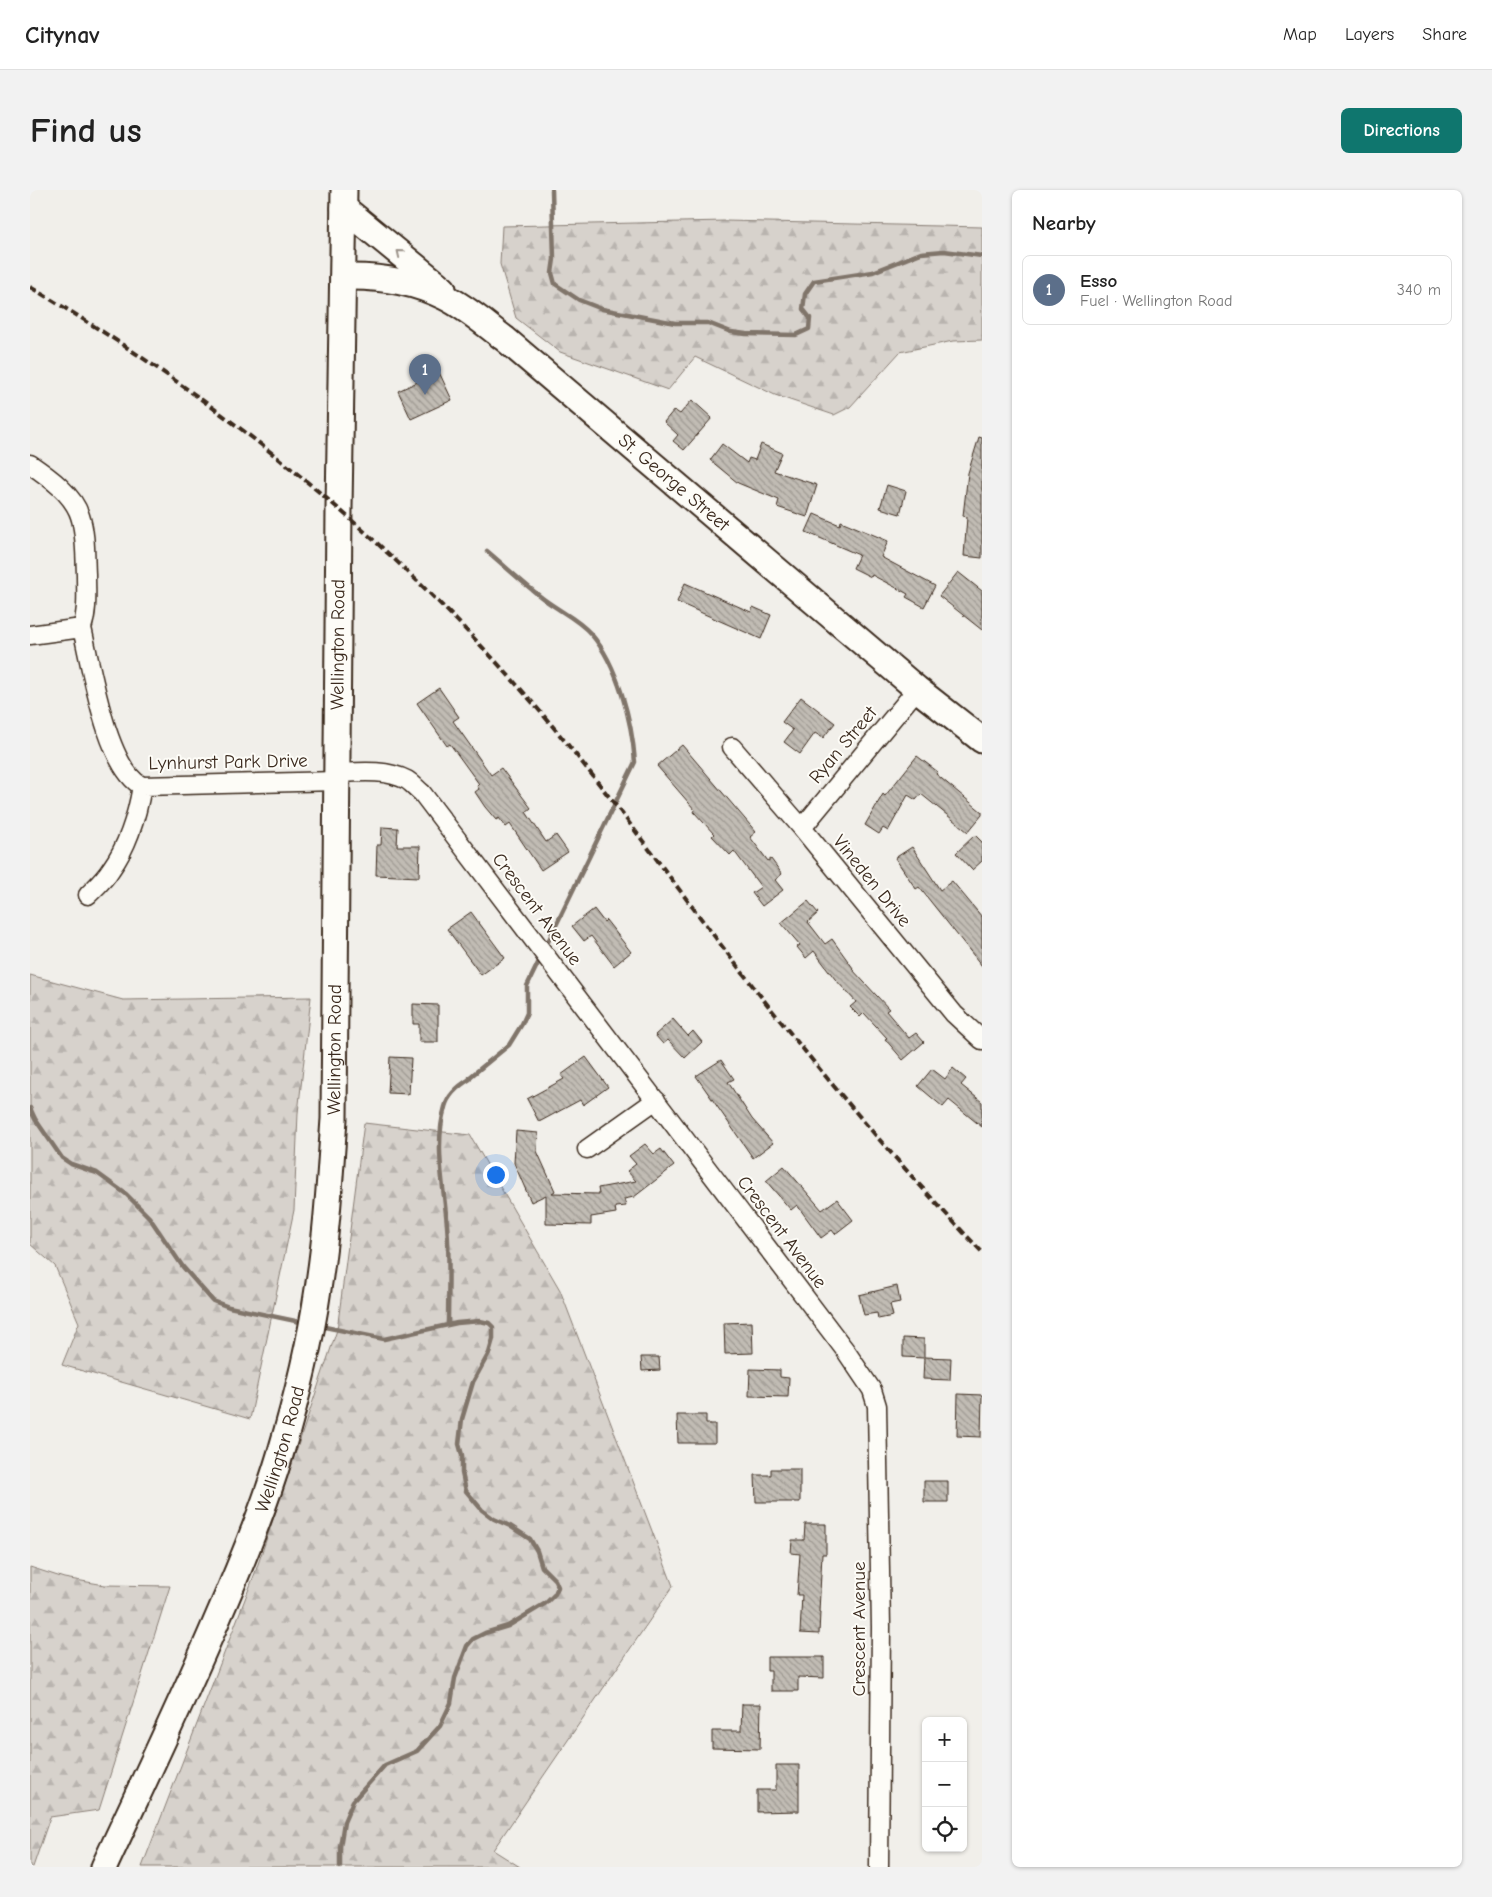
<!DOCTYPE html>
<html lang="en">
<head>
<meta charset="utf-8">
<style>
	:root { --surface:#fff; --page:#f2f2f2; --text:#222; --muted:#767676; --line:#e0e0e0; --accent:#0f766e }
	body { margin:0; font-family:"Comic Neue",sans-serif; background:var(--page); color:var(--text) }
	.controls { position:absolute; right:15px; bottom:15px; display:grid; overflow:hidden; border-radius:8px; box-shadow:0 1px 4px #0004 }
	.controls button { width:45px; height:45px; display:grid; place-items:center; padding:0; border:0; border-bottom:1px solid var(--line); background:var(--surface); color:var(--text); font:25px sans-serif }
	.you { position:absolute; left:465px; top:984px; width:18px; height:18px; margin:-12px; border:4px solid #fff; border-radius:50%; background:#1a73e8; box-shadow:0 0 0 8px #1a73e833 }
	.badge { display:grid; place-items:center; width:32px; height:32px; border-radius:50%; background:var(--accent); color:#fff; font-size:16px; font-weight:700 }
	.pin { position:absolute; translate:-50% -41px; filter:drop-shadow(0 1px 2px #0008) }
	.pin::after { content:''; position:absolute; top:26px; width:18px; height:15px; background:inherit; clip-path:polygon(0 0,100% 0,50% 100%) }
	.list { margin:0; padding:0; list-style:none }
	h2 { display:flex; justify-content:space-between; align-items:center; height:65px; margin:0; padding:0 20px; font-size:21px }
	h2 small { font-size:16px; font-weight:400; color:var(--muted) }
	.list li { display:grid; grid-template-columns:32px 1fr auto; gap:15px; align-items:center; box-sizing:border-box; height:70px; margin:0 10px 10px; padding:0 10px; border:1px solid var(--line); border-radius:8px }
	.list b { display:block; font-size:19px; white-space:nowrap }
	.list p { margin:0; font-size:16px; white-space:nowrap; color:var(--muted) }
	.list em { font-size:16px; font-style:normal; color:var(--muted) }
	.icon { flex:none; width:28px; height:28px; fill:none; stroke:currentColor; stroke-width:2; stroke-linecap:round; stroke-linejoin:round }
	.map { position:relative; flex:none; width:952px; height:1677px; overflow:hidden; border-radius:8px }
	header { display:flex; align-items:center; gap:30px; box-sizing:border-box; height:70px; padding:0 25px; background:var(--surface); border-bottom:1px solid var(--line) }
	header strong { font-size:24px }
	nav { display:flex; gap:28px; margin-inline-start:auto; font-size:18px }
	.intro { display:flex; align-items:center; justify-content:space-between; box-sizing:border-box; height:120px; padding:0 30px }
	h1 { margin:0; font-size:35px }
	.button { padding:12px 22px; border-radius:8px; background:var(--accent); color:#fff; font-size:18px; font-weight:700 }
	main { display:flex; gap:30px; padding:0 30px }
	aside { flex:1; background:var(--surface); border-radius:8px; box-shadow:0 1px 4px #0004 }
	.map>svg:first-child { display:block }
	.forest { fill:url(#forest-firs); stroke:#897e75 }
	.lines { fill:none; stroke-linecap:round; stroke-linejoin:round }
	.stream { stroke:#80746b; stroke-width:4.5 }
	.building { fill:url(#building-back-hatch); stroke:#3b2a1e }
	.street-casing { stroke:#3b2a1e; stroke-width:21 }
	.secondary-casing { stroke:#3b2a1e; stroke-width:29 }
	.street { stroke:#fdfcf7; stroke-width:18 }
	.secondary { stroke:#fdfcf7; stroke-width:25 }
	.rail { stroke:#3b2a1e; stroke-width:4; stroke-dasharray:8 4; stroke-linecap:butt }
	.oneway { stroke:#9c938a }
	.labels { text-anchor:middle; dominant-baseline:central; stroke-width:4; stroke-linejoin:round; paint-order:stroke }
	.street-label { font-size:19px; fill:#3b2a1e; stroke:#fdfcf7 }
</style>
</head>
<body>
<header>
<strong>Citynav</strong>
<nav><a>Map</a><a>Layers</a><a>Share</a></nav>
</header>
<div class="intro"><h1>Find us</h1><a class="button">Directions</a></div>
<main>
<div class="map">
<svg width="952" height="1677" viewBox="0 0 952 1677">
	<defs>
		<pattern id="forest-firs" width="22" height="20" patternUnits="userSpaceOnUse" patternTransform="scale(1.25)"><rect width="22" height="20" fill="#d7d2cc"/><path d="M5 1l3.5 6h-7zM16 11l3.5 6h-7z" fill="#b9b4af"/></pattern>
		<pattern id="building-back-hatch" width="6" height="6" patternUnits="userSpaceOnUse" patternTransform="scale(1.25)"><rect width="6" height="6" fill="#c1bcb4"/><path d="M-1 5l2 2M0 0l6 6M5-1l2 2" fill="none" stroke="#9e9992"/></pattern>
	</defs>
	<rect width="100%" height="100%" fill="#f1efea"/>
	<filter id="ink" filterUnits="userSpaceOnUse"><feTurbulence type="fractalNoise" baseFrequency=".02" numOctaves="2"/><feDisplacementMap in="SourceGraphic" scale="10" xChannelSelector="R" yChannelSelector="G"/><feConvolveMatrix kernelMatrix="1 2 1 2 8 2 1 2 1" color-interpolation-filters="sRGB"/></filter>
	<g filter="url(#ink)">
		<path class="forest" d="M695,31L952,37V150L923,151L870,162L820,217L804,225L745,205L665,167L638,200L530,162L486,128L470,74L472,36Z
			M0,785L93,810L281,807L268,923L264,1020L220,1229L32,1175L49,1133L25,1076L0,1054Z
			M334,933L440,945L530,1100L643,1396L463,1660L490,1677H112L225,1383L307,1140Z
			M0,1377L34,1388L75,1395L140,1396L69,1620L20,1627L3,1677H0Z"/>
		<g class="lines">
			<path class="stream" d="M522,0L524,69L522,83L525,94L549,110L572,119L645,133H678L701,142L716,144L766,145L779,139L780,128L773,119L775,104L784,91L843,82L891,63L914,61L952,66
				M457,361C476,377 495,395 515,410C531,422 548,429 561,444C588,475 602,532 605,572L515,758
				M0,918L5,929L32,968L41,974L67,983L96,1004L119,1027L153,1077L183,1111L199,1117L275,1133
				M418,1135C418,1102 420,1068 417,1035C414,996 404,955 415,917C418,905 430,895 440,889V887L479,855L492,834L497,823V796L511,767
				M290,1136L354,1149L427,1133L450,1131L459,1133L463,1137V1149L459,1163L443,1192L432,1229L429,1254L432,1265V1283L436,1301L452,1320L464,1329L480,1336L500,1349L507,1361L512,1377L525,1390L528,1397L525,1404L516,1413L478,1436L455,1443L443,1449L437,1456L425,1488L421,1513L410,1536L387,1561L355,1575L323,1611L314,1632L310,1657V1677"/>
		</g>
		<path class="building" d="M409,182L422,210L381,229L368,201Z
			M662,210L682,228L654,260L643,251L648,245L634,232L644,220L650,224Z
			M949,247L952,248V368L934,366L937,327L933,326L938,283Z
			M692,254L717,273L719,268L725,270L731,254L752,263L744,281L787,295L777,327L747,317L749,310L708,293L680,270Z
			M857,295L876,301L870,324L850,318Z
			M784,324L810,335L811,331L858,351L851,367L905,396L894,417L876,407L878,404L842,385L841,387L823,378L829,365L776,342Z
			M928,382L952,401V440L909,406Z
			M655,393L721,422L723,417L741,425L731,449L647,412Z
			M409,498L429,527L423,531L461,585L471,578L501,618L496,622L516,652L526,645L538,662L511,680L480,634L476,637L469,628L466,630L455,617L445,602L449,599L447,596L449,594L420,554L417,556L387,513Z
			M771,507L805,533L793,548L785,543L770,564L754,552L763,540L752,532Z
			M652,555L726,642L720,647L738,671L741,669L752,684L745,690L753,700L732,716L722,703L731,697L704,661L700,665L682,646L684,644L664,622L665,620L627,576Z
			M887,566L908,582L906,584L952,622V625L938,642L891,604L886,610L878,605L858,641L853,638L849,644L835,635L853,604L855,606Z
			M352,637L368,638L367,656H390L389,687L346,685L347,655H351Z
			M945,645L952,652V671L942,680L926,663Z
			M882,657L910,700L922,691L952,727V776L889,697L886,699L865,668Z
			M778,711L788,723L778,732L795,754L802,749L823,778L822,779L859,819L856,821L879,848L886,843L894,852L873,870L855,849L857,848L834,823L830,827L820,817L826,812L805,789L784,761L776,768L767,757L770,755L751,733Z
			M564,719L574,732L576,730L601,762L584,776L561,746L554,751L542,736Z
			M441,722L475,768L451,785L417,739Z
			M383,814L408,815V852H389V834H383Z
			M643,829L658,846L663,841L672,852L655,868L638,850L633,854L625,845Z
			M360,867L381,868L379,904L358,903Z
			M556,867L578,897L553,915L550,910L509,932L497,909L534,889L531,885Z
			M691,870L704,889L698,892L722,929L743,953L723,968L666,886Z
			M923,878L936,889L931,895L952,912V937L919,910L913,917L888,896L902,879L915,889Z
			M486,941L508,943L507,961L525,1001L522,1003L569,1004L568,998L606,991L597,981L606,974L599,966L615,954L624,964L631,959L644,976L604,1007L594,1009L596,1016L585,1017L586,1023L561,1027V1035L516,1034V1005L501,1012L484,973Z
			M754,976L792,1020L807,1009L823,1030L805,1044L802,1040L791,1048L767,1015L761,1020L736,991Z
			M867,1096L870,1112L860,1114L863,1126L848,1129L847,1123L834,1125L829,1105Z
			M722,1132L723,1163L695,1164L694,1133Z
			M873,1148L894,1149V1167L921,1168L920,1190L893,1189L894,1168L873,1167Z
			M611,1167H629L630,1180L612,1181Z
			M720,1179L750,1180V1187L759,1188L758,1207L719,1206Z
			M928,1204L952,1205L951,1247L927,1246Z
			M647,1225H676V1234H685V1253H648Z
			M741,1279H770V1312H726L725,1285H741Z
			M894,1291H918V1312H894Z
			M775,1334H796V1364H792L789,1422H790L789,1444L770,1443L772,1405H767L770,1364L761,1363L762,1350H774Z
			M737,1467H794V1488L768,1487V1501H741V1481H737Z
			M712,1514H731L730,1559L682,1558V1541H711Z
			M746,1575H769V1621L727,1622V1600H746Z"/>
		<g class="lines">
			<defs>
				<path id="street" d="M0,274C19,287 43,304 50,326C56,344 55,365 56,384C56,403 58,420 52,438L0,445
					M52,438C61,476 77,579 112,596L307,591
					M702,557L772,638L924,824L952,850
					M307,583C329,582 356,579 377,590C382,593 387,599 392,603L815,1160L842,1200L847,1216L851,1437L849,1677
					M772,638L887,499
					M58,705C66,697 75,689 81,679C99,654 107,626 112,596
					M557,959L626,910"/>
				<g id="secondary">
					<path d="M314,18L413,99"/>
					<path id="s1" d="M313,87C348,86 383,91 415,107C436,117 456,135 475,149L887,499L952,550"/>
					<path id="s2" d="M74,1677C112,1595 151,1514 186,1432C210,1377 233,1322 250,1265C266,1211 280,1155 288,1099C297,1042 300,986 304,929L309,318L314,0"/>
				</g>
			</defs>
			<use href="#street" class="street-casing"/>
			<use href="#secondary" class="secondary-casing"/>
			<use href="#street" class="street"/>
			<use href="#secondary" class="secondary"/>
			<path class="rail" d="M0,97C182,204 346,337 487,495C563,580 629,674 698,764C777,867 862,968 952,1062"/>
		</g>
		<defs><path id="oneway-chevron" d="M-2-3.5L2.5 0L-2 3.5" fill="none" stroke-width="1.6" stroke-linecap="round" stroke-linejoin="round" transform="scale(1.25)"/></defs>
		<use class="oneway" href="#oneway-chevron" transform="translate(370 63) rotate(-141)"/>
	</g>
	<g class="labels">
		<g class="street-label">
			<text stroke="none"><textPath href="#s1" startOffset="400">St. George Street</textPath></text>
			<text stroke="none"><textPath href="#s2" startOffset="1264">Wellington Road</textPath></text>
			<text transform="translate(813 555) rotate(-50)">Ryan Street</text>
			<text transform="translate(198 572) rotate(-1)">Lynhurst Park Drive</text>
			<text transform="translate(842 691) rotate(51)">Vineden Drive</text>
			<text transform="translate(507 719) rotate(53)">Crescent Avenue</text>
			<text stroke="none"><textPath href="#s2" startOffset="859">Wellington Road</textPath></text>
			<text transform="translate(752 1042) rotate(53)">Crescent Avenue</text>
			<text stroke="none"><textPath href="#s2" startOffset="454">Wellington Road</textPath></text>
			<text transform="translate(829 1439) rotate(-90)">Crescent Avenue</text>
		</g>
	</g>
</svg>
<div class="controls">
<button>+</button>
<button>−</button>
<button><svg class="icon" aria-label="locate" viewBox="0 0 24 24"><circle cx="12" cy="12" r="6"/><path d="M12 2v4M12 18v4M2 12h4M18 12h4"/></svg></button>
</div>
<div class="you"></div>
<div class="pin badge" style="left:395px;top:205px;background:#5c6f8a">1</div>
</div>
<aside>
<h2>Nearby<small></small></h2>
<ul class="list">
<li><span class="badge" style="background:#5c6f8a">1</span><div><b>Esso</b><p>Fuel · Wellington Road</p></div><em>340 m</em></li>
</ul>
</aside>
</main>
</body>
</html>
